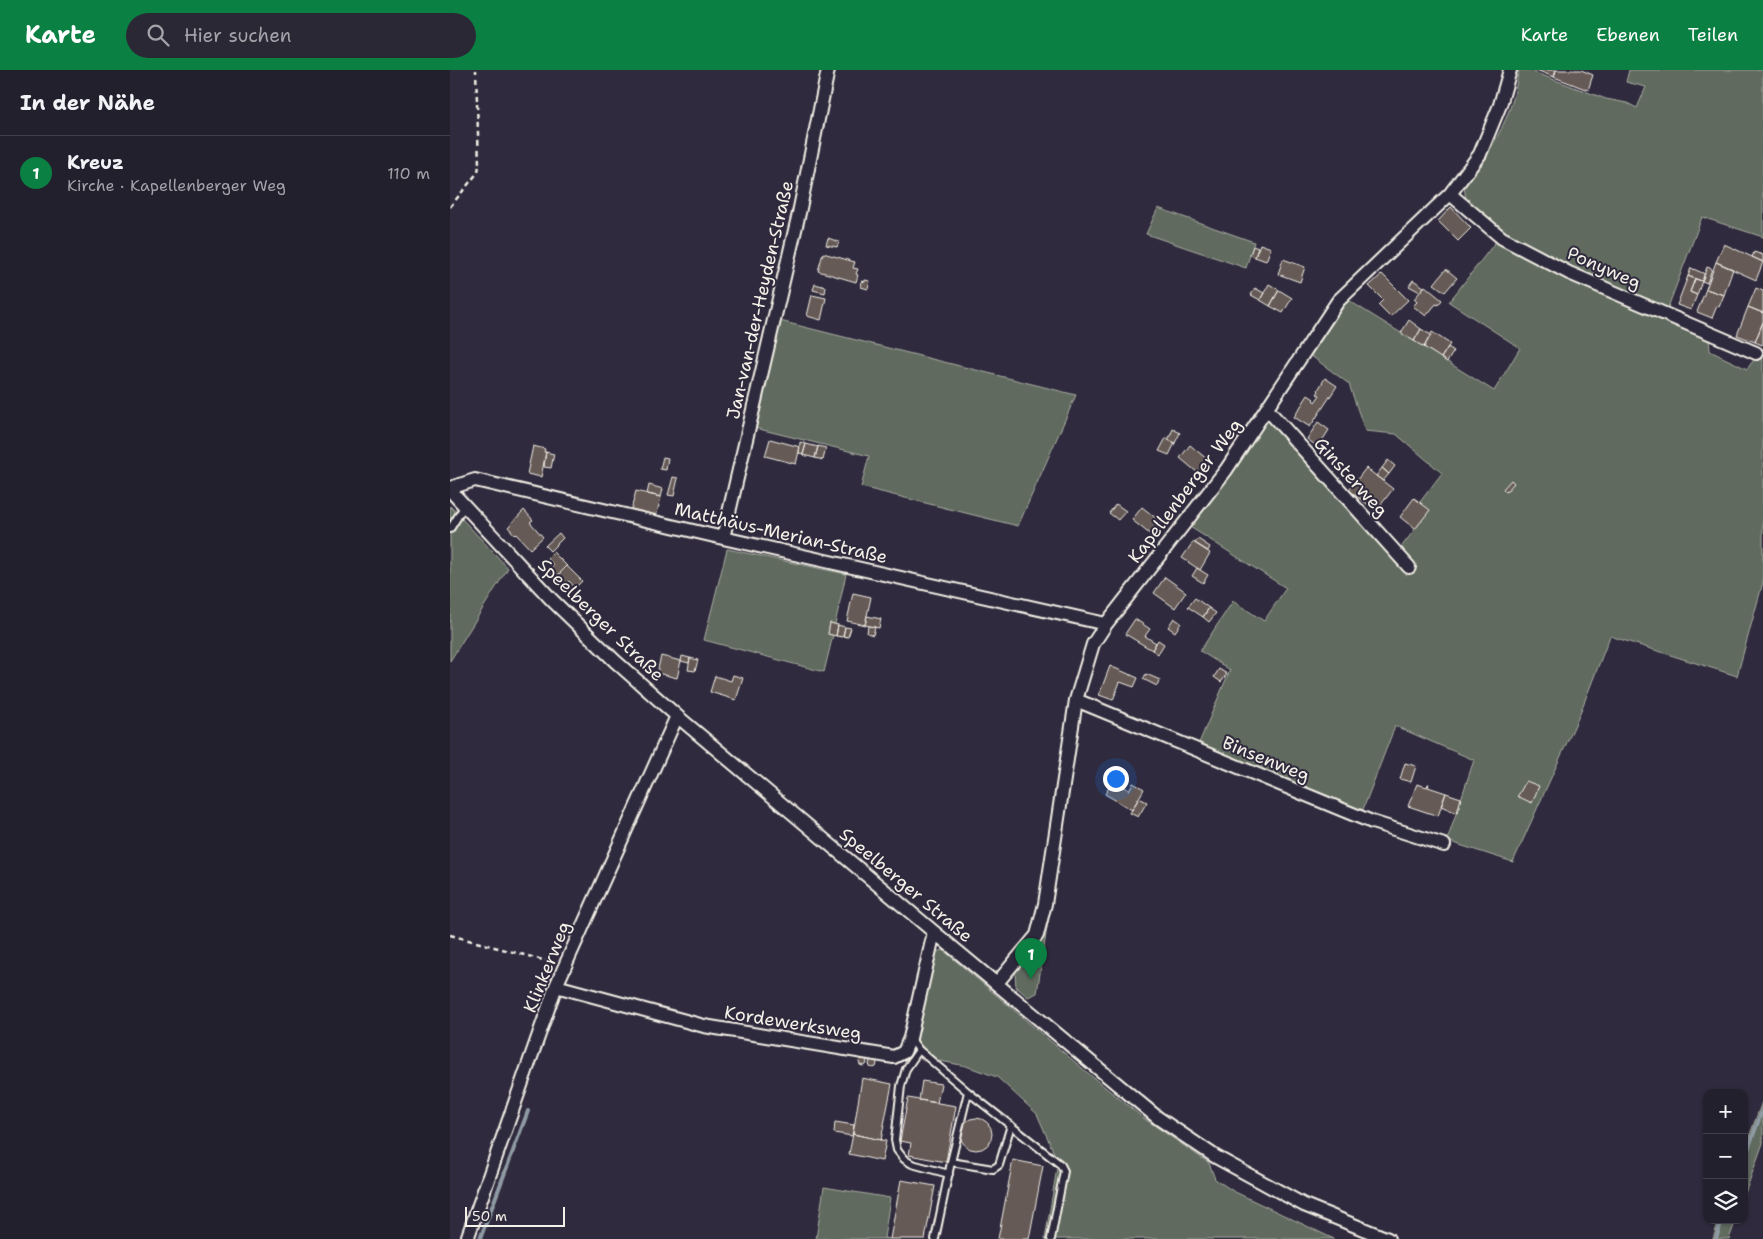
<!DOCTYPE html>
<html lang="de">
<head>
<meta charset="utf-8">
<style>
	:root { --surface:#23202e; --page:#2b2836; --text:#f1f3f6; --muted:#a3a3aa; --line:#403e4a; --accent:#0b8043 }
	body { margin:0; font-family:"Shantell Sans",sans-serif; background:var(--page); color:var(--text) }
	.controls { position:absolute; right:15px; bottom:15px; display:grid; overflow:hidden; border-radius:10px; box-shadow:0 1px 4px #0004 }
	.controls button { width:45px; height:45px; display:grid; place-items:center; padding:0; border:0; border-bottom:1px solid var(--line); background:var(--surface); color:var(--text); font:25px sans-serif }
	.scale { position:absolute; left:15px; bottom:12px; width:100px; box-sizing:border-box; padding-left:5px; border:2px solid #f4f1e8; border-top:0; font-size:14px; line-height:18px; white-space:nowrap; color:#f4f1e8; -webkit-text-stroke:4px #2f2a3d; paint-order:stroke }
	.you { position:absolute; left:665px; top:708px; width:18px; height:18px; margin:-12px; border:4px solid #fff; border-radius:50%; background:#1a73e8; box-shadow:0 0 0 8px #1a73e833 }
	.badge { display:grid; place-items:center; width:32px; height:32px; border-radius:50%; background:var(--accent); color:#fff; font-size:16px; font-weight:700 }
	.pin { position:absolute; translate:-50% -41px; filter:drop-shadow(0 1px 2px #0008) }
	.pin::after { content:''; position:absolute; top:26px; width:18px; height:15px; background:inherit; clip-path:polygon(0 0,100% 0,50% 100%) }
	.list { margin:0; padding:0; list-style:none }
	h2 { display:flex; justify-content:space-between; align-items:center; height:65px; margin:0; padding:0 20px; font-size:21px }
	h2 small { font-size:16px; font-weight:400; color:var(--muted) }
	.list li { display:grid; grid-template-columns:32px 1fr auto; gap:15px; align-items:center; box-sizing:border-box; height:75px; padding:0 20px; border-top:1px solid var(--line) }
	.list b { display:block; font-size:19px; white-space:nowrap }
	.list p { margin:0; font-size:16px; white-space:nowrap; color:var(--muted) }
	.list em { font-size:16px; font-style:normal; color:var(--muted) }
	.icon { flex:none; width:28px; height:28px; fill:none; stroke:currentColor; stroke-width:2; stroke-linecap:round; stroke-linejoin:round }
	.map { position:relative; flex:none; width:1313px; height:1169px; overflow:hidden }
	header { display:flex; align-items:center; gap:30px; box-sizing:border-box; height:70px; padding:0 25px; background:var(--accent); color:#fff }
	header strong { font-size:24px }
	nav { display:flex; gap:28px; margin-inline-start:auto; font-size:18px }
	.search { width:350px; height:45px; background:var(--page); display:flex; align-items:center; gap:12px; box-sizing:border-box; padding:0 18px; border-radius:28px; color:var(--muted); font-size:19px }
	main { display:flex }
	aside { flex:1; background:var(--surface) }
	.map>svg:first-child { display:block }
	.green { fill:#606a5e; stroke:#aaaea3 }
	.lines { fill:none; stroke-linecap:round; stroke-linejoin:round }
	.stream { stroke:#8f9ba4; stroke-width:4 }
	.building { fill:#665a56; stroke:#f4f1e8 }
	.service-casing { stroke:#f4f1e8; stroke-width:10 }
	.minor-casing { stroke:#f4f1e8; stroke-width:16 }
	.path { stroke:#f4f1e8; stroke-width:2.5; stroke-dasharray:5 4; stroke-linecap:butt }
	.service { stroke:#2f2a3d; stroke-width:6 }
	.minor { stroke:#2f2a3d; stroke-width:12 }
	.labels { text-anchor:middle; dominant-baseline:central; stroke-width:4; stroke-linejoin:round; paint-order:stroke }
	.street-label { font-size:18px; fill:#f4f1e8; stroke:#2f2a3d }
</style>
</head>
<body>
<header>
<strong>Karte</strong>
<div class="search"><svg class="icon" aria-label="search" viewBox="0 0 24 24"><circle cx="10" cy="10" r="6"/><path d="M15 15l6 6"/></svg>Hier suchen</div>
<nav><a>Karte</a><a>Ebenen</a><a>Teilen</a></nav>
</header>
<main>
<aside>
<h2>In der Nähe<small></small></h2>
<ul class="list">
<li><span class="badge">1</span><div><b>Kreuz</b><p>Kirche · Kapellenberger Weg</p></div><em>110 m</em></li>
</ul>
</aside>
<div class="map">
<svg width="1313" height="1169" viewBox="0 0 1313 1169">
	<rect width="100%" height="100%" fill="#2f2a3d"/>
	<filter id="ink" filterUnits="userSpaceOnUse"><feTurbulence type="fractalNoise" baseFrequency=".02" numOctaves="2"/><feDisplacementMap in="SourceGraphic" scale="10" xChannelSelector="R" yChannelSelector="G"/><feConvolveMatrix kernelMatrix="1 2 1 2 8 2 1 2 1" color-interpolation-filters="sRGB"/></filter>
	<g filter="url(#ink)">
		<path class="green" d="M1069,0H1078L1156,29L1177,33L1187,38L1196,17L1176,12L1179,0H1313V167L1252,147L1217,240L1119,198L1052,162L1016,131L1014,115C1033,93 1050,66 1060,38C1065,26 1066,12 1069,0Z
			M708,138L804,172L796,198L696,164Z
			M1047,170L1259,267L1260,281L1297,299L1313,278V512L1287,606L1160,566L1128,648L1063,792L997,771L1024,690L945,656L912,742L749,673L780,600L750,581L783,531L814,551L836,518L740,457L815,351L821,350L949,480L979,441L970,432L992,403L946,364L915,361L899,314L860,285L898,230L1044,321L1070,278L999,232Z
			M330,251L626,325L568,456L411,417L419,386L305,358Z
			M0,436L58,498L0,591Z
			M277,479L396,504L385,554L380,553L378,564L383,565L374,602L254,570Z
			M598,851L587,923L578,927L566,917L565,903L590,870Z
			M493,880L645,1009L692,1047L759,1093L765,1109L783,1121L884,1169H595L608,1092L587,1044L547,1007L516,996L464,986L485,882Z
			M1313,1029V1073L1294,1126V1081Z
			M374,1117L440,1128L434,1168L440,1169H366Z
			M1269,1150H1286L1279,1169H1263Z"/>
		<g class="lines">
			<path class="stream" d="M1294,1090L1313,1038
				M30,1169L78,1041
				M1266,1169L1272,1150"/>
		</g>
		<path class="building" d="M1086,0H1106L1104,7Z
			M1106,0H1131L1143,5L1138,20L1104,7Z
			M1001,137L1021,158L1008,171L988,151Z
			M378,168L389,172L387,177L376,175Z
			M810,174L821,178L816,191L805,187Z
			M1274,174L1313,192L1306,210L1266,192Z
			M803,176L808,178L805,187L800,185Z
			M1304,182L1313,185V192L1302,187Z
			M373,183L405,192L403,198L408,199L406,204L408,205L406,212L368,201Z
			M833,189L855,197L850,212L828,204Z
			M1266,192L1283,199L1274,225L1256,219Z
			M1257,197L1262,199L1257,213L1252,211Z
			M1241,198L1255,204L1252,211L1238,206Z
			M996,199L1007,208L995,222L984,214Z
			M932,204L958,230L940,247L928,235L933,230L919,216Z
			M1238,206L1245,209L1240,222L1247,225L1241,240L1227,235Z
			M1245,209L1252,211L1247,225L1240,222Z
			M415,210L420,211L418,219L411,217L412,211L415,212Z
			M963,210L974,217L970,222L959,216Z
			M365,214L376,217L375,223L363,220Z
			M819,214L829,220L820,236L810,230Z
			M975,216L992,230L988,235L986,234L976,246L963,236L967,232L964,229Z
			M805,218L814,223L810,230L801,225Z
			M1306,218L1313,221V243L1298,237Z
			M1256,219L1274,225L1269,237L1267,236L1262,248L1247,242Z
			M829,220L842,228L833,243L820,236Z
			M362,225L376,228L371,250L357,246Z
			M1298,237L1313,243V252L1305,272L1287,265Z
			M959,250L971,259L964,271L951,263Z
			M1313,252V273L1312,275L1305,272Z
			M971,259L981,265L974,277L964,271Z
			M982,262L1000,274L991,288L974,277Z
			M998,277L1004,281L997,292L991,288Z
			M875,308L887,316L860,357L844,347L858,325L864,329L863,330L865,332L870,325L867,324L869,321L868,320Z
			M868,352L879,360L868,377L857,369Z
			M723,359L730,363L725,373L718,370Z
			M716,368L725,373L719,385L709,381Z
			M320,369L350,377L346,394L315,386Z
			M350,372L356,374L353,384L349,383Z
			M356,374L368,377L365,388L353,385Z
			M740,375L758,390L748,403L730,388Z
			M83,376L95,379L94,382H96L91,407L77,404Z
			M368,376L376,378L373,390L365,388Z
			M96,382L104,384L101,398L94,397Z
			M213,387L218,388L216,400L210,399Z
			M938,390L945,396L939,404L932,398Z
			M916,398L943,419L926,441L899,420Z
			M932,398L939,404L933,411L926,406Z
			M223,407L228,408L224,426L218,425Z
			M1061,410L1064,413L1056,422L1053,419Z
			M199,415L213,419L211,427L197,424Z
			M186,421L211,427L206,447L181,440Z
			M964,428L980,440L965,459L950,447Z
			M666,434L676,441L668,450L659,443Z
			M692,437L711,452L701,465L682,450Z
			M74,440L83,450L80,452L93,467L80,479L66,464L65,465L58,457Z
			M109,463L113,468L100,481L95,476Z
			M748,469L760,477L758,481L745,473Z
			M743,472L760,483L750,500L732,488Z
			M103,482L117,496L105,508L98,501L104,495L97,488Z
			M117,496L132,511L125,518L119,511L114,517L105,508Z
			M747,498L758,505L753,513L742,506Z
			M715,507L736,522L725,538L704,523Z
			M403,523L421,527L415,555L397,551Z
			M745,528L759,538L753,547L738,537Z
			M759,538L766,543L759,552L753,547Z
			M417,546L431,549L429,558L415,555Z
			M724,548L731,553L725,562L718,557Z
			M685,549L700,559L695,566L706,573L702,580L675,564Z
			M380,553L388,555L386,566L378,564Z
			M388,555L395,557L393,567L386,566Z
			M418,556L425,557L423,565L417,563Z
			M395,557L401,558L398,567L393,566Z
			M708,570L714,574L708,584L702,580Z
			M211,586L231,591L227,608L207,603Z
			M232,586L240,588L239,593L231,591Z
			M240,588L248,590L245,601L238,600Z
			M660,596L688,608L684,617L670,612L663,630L649,625Z
			M769,599L777,604L771,612L764,607Z
			M696,604L710,610L707,616L693,609Z
			M283,605L293,608L286,630L260,622L265,606L281,611Z
			M955,693L966,696L961,712L950,709Z
			M663,711L679,720L683,713L694,719L682,740L655,724Z
			M1076,711L1089,716L1082,733L1067,726L1069,724Z
			M967,714L977,717L978,714H979L978,717L996,723L988,746L958,736Z
			M996,723L1011,728L1007,743L991,736Z
			M689,728L697,732L688,747L680,743Z
			M409 992a4 4 0 1 1 8 0a4 4 0 1 1-8 0Z
			M419 994a4 4 0 1 1 8 0a4 4 0 1 1-8 0Z
			M412,1008L442,1014L431,1070L403,1064Z
			M472,1011L491,1014L487,1033L469,1030Z
			M458,1028L506,1036L496,1092L459,1085L461,1073L450,1071Z
			M510 1064a16 16 0 1 1 32 0a16 16 0 1 1-32 0Z
			M385,1052L404,1055L402,1066L384,1063Z
			M403,1064L436,1071L432,1091L399,1084Z
			M563,1090L593,1096L579,1169H548Z
			M451,1110L485,1116L475,1169H440Z"/>
		<g class="lines">
			<defs>
				<path id="service" d="M0,459L15,435
					M460,968L469,980L518,1022L611,1095L614,1101L601,1169
					M469,980L456,999L451,1016L445,1070L447,1080L454,1089L462,1094L499,1104
					M501,1092L543,1099L549,1095L561,1055
					M485,1169L501,1092L518,1022"/>
				<path id="minor" d="M1000,124L1052,168L1119,203L1306,283
					M817,339L959,497
					M0,418L25,410L273,468L656,554
					M0,420L102,530L165,591L227,646L484,862L708,1048L766,1087L854,1135L938,1169
					M273,468L349,143L378,0
					M626,630L922,752L994,775
					M547,913L587,865L595,834L626,630L643,574L656,554L776,400L888,231L1000,124L1030,84L1050,35L1060,0
					M106,916L254,956L444,987L454,982L460,968L484,862
					M17,1169L106,916L227,646"/>
			</defs>
			<use href="#service" class="service-casing"/>
			<use href="#minor" class="minor-casing"/>
			<path class="path" d="M0,137L28,102L29,95L26,0
				M0,865L104,893"/>
			<use href="#service" class="service"/>
			<use href="#minor" class="minor"/>
		</g>
	</g>
	<g class="labels">
		<g class="street-label">
			<text transform="translate(1154 198) rotate(24)">Ponyweg</text>
			<text transform="translate(310 230) rotate(-77)">Jan-van-der-Heyden-Straße</text>
			<text transform="translate(901 407) rotate(48)">Ginsterweg</text>
			<text transform="translate(735 421) rotate(-53)">Kapellenberger Weg</text>
			<text transform="translate(331 463) rotate(13)">Matthäus-Merian-Straße</text>
			<text transform="translate(151 550) rotate(44)">Speelberger Straße</text>
			<text transform="translate(816 689) rotate(22)">Binsenweg</text>
			<text transform="translate(456 815) rotate(40)">Speelberger Straße</text>
			<text transform="translate(97 897) rotate(-68)">Klinkerweg</text>
			<text transform="translate(343 953) rotate(9)">Kordewerksweg</text>
		</g>
	</g>
</svg>
<div class="controls">
<button>+</button>
<button>−</button>
<button><svg class="icon" aria-label="layers" viewBox="0 0 24 24"><path d="M12 4l9 5-9 5-9-5zM3 14l9 5 9-5"/></svg></button>
</div>
<div class="scale">50 m</div>
<div class="you"></div>
<div class="pin badge" style="left:581px;top:909px">1</div>
</div>
</main>
</body>
</html>
